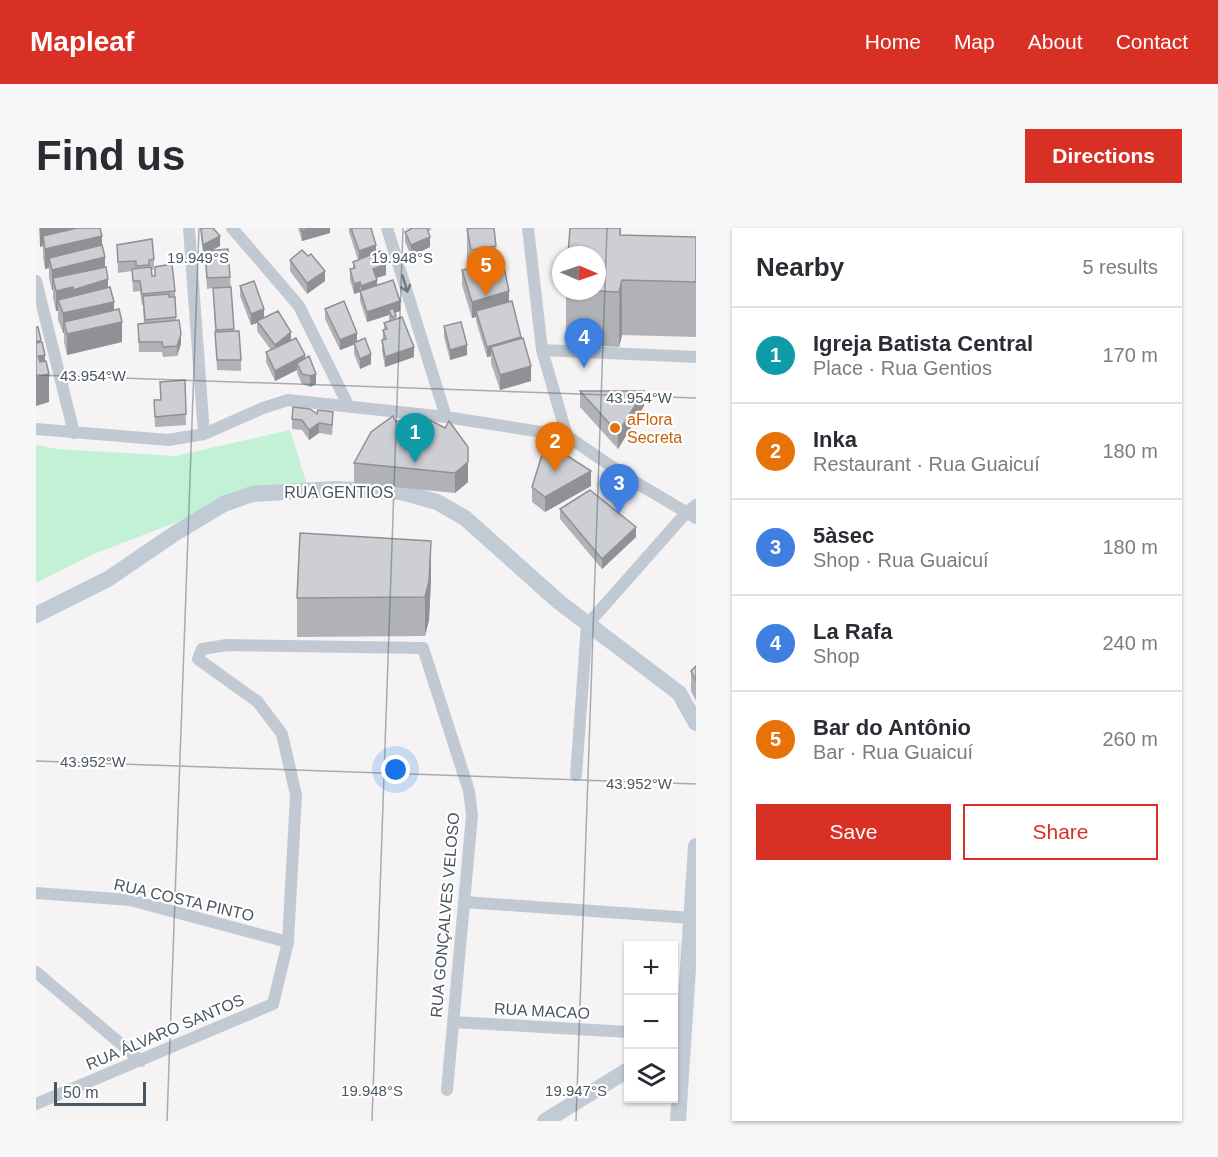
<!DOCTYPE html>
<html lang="en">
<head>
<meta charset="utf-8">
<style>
	:root { --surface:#fff; --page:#f7f7f7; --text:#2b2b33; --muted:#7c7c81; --line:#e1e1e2; --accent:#d93025 }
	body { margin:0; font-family:Helvetica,sans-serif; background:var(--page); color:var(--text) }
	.controls { position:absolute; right:18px; bottom:18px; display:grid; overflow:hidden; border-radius:0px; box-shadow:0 2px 4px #0004 }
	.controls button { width:54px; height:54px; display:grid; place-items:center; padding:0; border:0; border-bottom:2px solid var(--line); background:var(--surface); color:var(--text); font:30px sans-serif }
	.compass { position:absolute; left:516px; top:18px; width:54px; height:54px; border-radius:50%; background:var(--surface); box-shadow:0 2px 4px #0004; rotate:92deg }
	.scale { position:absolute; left:18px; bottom:15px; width:92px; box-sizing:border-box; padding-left:6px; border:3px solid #4a5661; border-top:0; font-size:16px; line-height:21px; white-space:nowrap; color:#4a5661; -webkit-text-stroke:4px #fff; paint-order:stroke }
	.you { position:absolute; left:360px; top:542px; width:21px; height:21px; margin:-15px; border:4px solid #fff; border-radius:50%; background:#1a73e8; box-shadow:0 0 0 9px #1a73e833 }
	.badge { display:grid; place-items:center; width:39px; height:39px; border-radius:50%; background:var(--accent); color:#fff; font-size:20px; font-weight:700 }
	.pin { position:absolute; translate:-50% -50px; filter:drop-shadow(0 2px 3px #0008) }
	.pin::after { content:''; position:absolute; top:32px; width:21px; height:18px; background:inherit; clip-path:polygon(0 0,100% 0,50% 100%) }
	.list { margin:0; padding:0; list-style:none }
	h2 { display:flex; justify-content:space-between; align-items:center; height:78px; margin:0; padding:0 24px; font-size:26px }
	h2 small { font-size:20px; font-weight:400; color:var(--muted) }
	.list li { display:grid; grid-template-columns:39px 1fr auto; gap:18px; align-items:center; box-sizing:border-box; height:96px; padding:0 24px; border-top:2px solid var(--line) }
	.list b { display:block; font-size:22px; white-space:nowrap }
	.list p { margin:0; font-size:20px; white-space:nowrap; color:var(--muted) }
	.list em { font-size:20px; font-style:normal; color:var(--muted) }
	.actions { display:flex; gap:12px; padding:18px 24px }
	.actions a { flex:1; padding:14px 0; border:2px solid var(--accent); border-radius:0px; text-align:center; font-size:21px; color:var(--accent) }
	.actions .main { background:var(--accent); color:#fff }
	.icon { flex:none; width:33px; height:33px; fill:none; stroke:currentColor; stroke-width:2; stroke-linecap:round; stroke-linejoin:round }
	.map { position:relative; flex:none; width:660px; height:893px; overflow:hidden; border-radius:0px }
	header { display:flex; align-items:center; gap:36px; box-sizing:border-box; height:84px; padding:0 30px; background:var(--accent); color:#fff }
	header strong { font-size:28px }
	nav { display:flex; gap:33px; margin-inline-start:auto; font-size:21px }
	.intro { display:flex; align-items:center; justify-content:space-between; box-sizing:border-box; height:144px; padding:0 36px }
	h1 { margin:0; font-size:42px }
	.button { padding:15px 27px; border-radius:0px; background:var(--accent); color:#fff; font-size:21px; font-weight:700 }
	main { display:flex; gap:36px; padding:0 36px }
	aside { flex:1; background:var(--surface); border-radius:0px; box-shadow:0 2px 4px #0004 }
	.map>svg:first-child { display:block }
	.green { fill:#c3f1d5 }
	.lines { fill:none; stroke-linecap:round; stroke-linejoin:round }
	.street { stroke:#c1cad2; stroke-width:12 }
	.secondary { stroke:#c1cbd6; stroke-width:16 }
	.wall { fill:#b0b2b7 }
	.shaded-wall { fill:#909195 }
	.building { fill:#cdcfd5; stroke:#909195; stroke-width:1.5 }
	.oneway { stroke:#6e7983 }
	.ticks { fill:none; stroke:#4a5661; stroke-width:1.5; stroke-opacity:0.45 }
	.food-dot { fill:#e8710a; stroke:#fff; stroke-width:2 }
	.labels { text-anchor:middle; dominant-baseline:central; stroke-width:4.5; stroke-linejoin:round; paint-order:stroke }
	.food-label { font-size:16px; fill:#c56008; stroke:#fff; text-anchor:start }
	.street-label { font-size:16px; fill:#4a5661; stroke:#fff }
	.ticks-label { font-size:15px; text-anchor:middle; fill:#4a5661; stroke:#fff; stroke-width:4.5; stroke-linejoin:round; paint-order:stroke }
</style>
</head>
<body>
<header>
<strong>Mapleaf</strong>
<nav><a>Home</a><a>Map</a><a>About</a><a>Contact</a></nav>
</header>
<div class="intro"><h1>Find us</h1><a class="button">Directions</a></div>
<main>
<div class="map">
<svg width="660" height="893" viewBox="0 0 660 893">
	<rect width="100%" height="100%" fill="#f5f3f3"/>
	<path class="green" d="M254,202L272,260L211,267L58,326L0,355V217L21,221L139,228Z"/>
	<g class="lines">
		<path class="street" d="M153,0L168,206
			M196,0L263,78L313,179
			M351,0L410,189
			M492,0L506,122L531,208L594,251L660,290
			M0,53L38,205
			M506,122L660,129
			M0,201L132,212L168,206L227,180L252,172L410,189L531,208
			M540,547L551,397L650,285L660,277
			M0,665L94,672L252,714
			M428,674L656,690
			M0,744L105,833
			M418,794L592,804
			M0,876L237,776L252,714L260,567L246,506L222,474L162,431L166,421L191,417L387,420L433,563L436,587L411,862"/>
		<path class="secondary" d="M0,387L72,351L138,306L188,276L216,266L299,261L365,264L401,274L429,290L523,374L643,465L660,495
			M509,893L592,842
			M642,893L660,618"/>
	</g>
	<path class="wall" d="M3,0H64L72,60L86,114L31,127L28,114V105H27L22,92V83H20L17,70V62H16L13,50V40L9,41L7,29V18L4,19Z
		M164,0H177L184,18L176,22L194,49L198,103L205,132V143L181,142L177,60L171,61L169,26L167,27Z
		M262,0H294V5L266,13Z
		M313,0H335L340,25L350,47L340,50L341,57L364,83L359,85L360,91L378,129L349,139L346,123L347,102L348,101V95L353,93V87L331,94L324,73V64L318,66L314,52V41L317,40V34L322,32L313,4Z
		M370,0H395V2L392,3L394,19L375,28L369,14V4L373,2V0L370,1Z
		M585,0V8L660,9V109L586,107L583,119L530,116V63H561V27Z
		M431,1L460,18V36L485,111L495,153L464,162L455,135V128L451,129L440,93V89L436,90L426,57V42L433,41L431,30Z
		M81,17L118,31V41L116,42V48H119V39L139,63L140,92L145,116L141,128L127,129L126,124H103L102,96L108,95L107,77H106L104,63L97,64L96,43L82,45Z
		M254,32L289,53L271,66L254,43Z
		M204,58L228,89L255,113L269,130L280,156L274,159L266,156L261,145V142L239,153L230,134V124L235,122L221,103V95L215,97L204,68Z
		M289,81L321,114L335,136L324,141L318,126V117L304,122L289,91Z
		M408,98L431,127L414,132L408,109Z
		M149,152L150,197L119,199L118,172H124V154Z
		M544,163L608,178L582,221L544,179Z
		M281,186L297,195L296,207L283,205L273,212L266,202L256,201V191Z
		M360,194L432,254L419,265L318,255V235Z
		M555,258L509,284L496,274V259Z
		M524,281L600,309L566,341L524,291Z
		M395,352L393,392L389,408L261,409V370Z
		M660,438V473L655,463V443Z"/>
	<path class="shaded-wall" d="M4,0H61L7,8V18L4,19Z
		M275,0H294V5L266,13V3Z
		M584,0H585L584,61L586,52V107L583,119Z
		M66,8V28L13,30V40L9,41V21Z
		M184,8V18L167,27V17Z
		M394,9V19L375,28V17Z
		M340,17V28L323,34V23Z
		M69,29V49L17,50V62H16V42Z
		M350,36V47L337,51V41Z
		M289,43V53L271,66V55Z
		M72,51V71L37,82V62Z
		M341,52V63L325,65V58Z
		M324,54V64L318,66V56Z
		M37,59V79L22,72V83H20V63Z
		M473,63V78L440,83V89L436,90V74Z
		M364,73V83L355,86L353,82V87L331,94V84Z
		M78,74V94H28V105H27V85Z
		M228,81V92L221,93V95L215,97V86Z
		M86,94V114L31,127V106Z
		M255,104V114L239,127V117Z
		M321,105V115L304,122V112Z
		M145,106V116L141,128V118Z
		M485,109V119H455V128L451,129V119Z
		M5,112V127H9V147L13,146V174L0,178V114Z
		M431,117V127L414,132V122Z
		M378,119V129L349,139V129Z
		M335,126V136L324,141V131Z
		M269,127V138L261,135V142L239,153V143Z
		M495,138V153L464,162V147Z
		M280,146V156L274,159V148Z
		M608,163V178L582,221V205Z
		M283,195V205L273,212V202Z
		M432,219V254L419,265V245Z
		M555,243V258L509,284V269Z
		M600,299V309L566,341V331Z
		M395,313V352L393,392L389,408V369Z"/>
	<path class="building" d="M41,0H64L66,8L9,21L7,8Z
		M165,0H177L184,8L167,17Z
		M265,0H275L266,3Z
		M315,0H335L340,17L323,23Z
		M375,0H391L394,9L375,17L369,4L375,1Z
		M436,0H458L460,18L435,22L431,1Z
		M534,0H584V7L660,9V54L586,52L583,64L561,63V27H532Z
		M116,11L118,31L113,32V37L100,38V33L82,34L81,17Z
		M66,17L69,29L16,42L13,30Z
		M192,21L194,49L171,50L169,23Z
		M266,22L272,28L275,26L289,43L271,55L254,32Z
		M344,23L350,36L337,41L341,52L325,58L324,54L318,56L314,41L319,40L317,34Z
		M467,34L473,63L436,74L426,42Z
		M136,36L139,63L106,66L104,53H97L96,41L115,39L116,48H119V39Z
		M70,39L72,51L37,62V59L20,63L17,50Z
		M357,52L364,73L331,84L324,63Z
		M218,53L228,81L215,86L204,58Z
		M74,59L78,74L27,85L22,72Z
		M195,59L198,101L180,102L177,60Z
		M133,66V69H139L140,89L109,92L107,68Z
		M308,73L321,105L304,112L289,81Z
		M476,73L485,109L451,119L440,83Z
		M357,80L360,88L356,89L353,82Z
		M83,81L86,94L31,106L28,94Z
		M242,83L255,104L239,117L221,93Z
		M366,89L378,119L349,129L346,112L350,111L347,102L351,101L348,95Z
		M143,92L145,106L141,118L127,119L126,114H103L102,96Z
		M425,94L431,117L414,122L408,98Z
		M0,99H2L5,112L0,114Z
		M203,103L205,132H181L179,104Z
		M260,110L269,127L239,143L230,124Z
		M329,110L335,126L324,131L318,115Z
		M487,110L495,138L464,147L455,119Z
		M6,114L9,127L2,128L4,134L10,133L13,146L0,149V115Z
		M273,128L280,146L274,148L266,146L261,135Z
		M149,152L150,186L119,189L118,172H125L124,154Z
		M544,163H608L582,205Z
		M257,179L274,181L281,186L282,182L297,184L296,197L283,195L273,202L266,192L256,191Z
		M357,188L360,194L371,190H390L409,200L413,193L432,219V234L419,245L318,235L335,204Z
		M510,214L555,243L509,269L496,259Z
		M554,262L600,299L566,331L524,281Z
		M264,305L395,313L393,353L389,369L261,370Z
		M660,438V453L655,443Z"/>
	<defs><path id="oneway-shaft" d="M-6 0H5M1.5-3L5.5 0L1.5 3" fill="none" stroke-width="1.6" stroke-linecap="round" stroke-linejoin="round" transform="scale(1.5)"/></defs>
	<use class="oneway" href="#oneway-shaft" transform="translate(369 56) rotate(73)"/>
	<path class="ticks" d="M0,147L660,170M0,533L660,556M131,893L163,0M336,893L367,0M540,893L571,0"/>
	<circle class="food-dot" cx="579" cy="200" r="6"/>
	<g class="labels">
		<g class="food-label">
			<text x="591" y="191">aFlora<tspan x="591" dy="18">Secreta</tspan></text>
		</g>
		<g class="street-label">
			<text x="303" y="264">RUA GENTIOS</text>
			<text transform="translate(148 672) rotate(13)">RUA COSTA PINTO</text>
			<text transform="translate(409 687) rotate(-85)">RUA GONÇALVES VELOSO</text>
			<text transform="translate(506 783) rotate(3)">RUA MACAO</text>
			<text transform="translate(129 804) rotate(-23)">RUA ÁLVARO SANTOS</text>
		</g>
	</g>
	<g class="ticks-label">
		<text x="162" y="35">19.949°S</text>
		<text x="366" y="35">19.948°S</text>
		<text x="57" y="153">43.954°W</text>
		<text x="603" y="175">43.954°W</text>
		<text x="57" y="539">43.952°W</text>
		<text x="603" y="561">43.952°W</text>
		<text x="336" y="868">19.948°S</text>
		<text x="540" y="868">19.947°S</text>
	</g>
</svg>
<div class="controls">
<button>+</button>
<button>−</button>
<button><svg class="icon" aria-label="layers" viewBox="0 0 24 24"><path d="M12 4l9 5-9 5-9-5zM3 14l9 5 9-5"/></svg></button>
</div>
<svg class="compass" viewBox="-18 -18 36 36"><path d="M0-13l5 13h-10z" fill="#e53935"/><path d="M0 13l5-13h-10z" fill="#7c7c81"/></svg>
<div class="scale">50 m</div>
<div class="you"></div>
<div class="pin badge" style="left:379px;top:235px;background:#0f9aa8">1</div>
<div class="pin badge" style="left:519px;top:244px;background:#e8710a">2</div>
<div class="pin badge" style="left:583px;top:286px;background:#3f7fe0">3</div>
<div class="pin badge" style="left:548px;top:140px;background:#3f7fe0">4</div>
<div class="pin badge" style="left:450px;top:68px;background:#e8710a">5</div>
</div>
<aside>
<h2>Nearby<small>5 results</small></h2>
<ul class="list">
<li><span class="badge" style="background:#0f9aa8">1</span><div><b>Igreja Batista Central</b><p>Place · Rua Gentios</p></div><em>170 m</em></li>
<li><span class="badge" style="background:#e8710a">2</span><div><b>Inka</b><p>Restaurant · Rua Guaicuí</p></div><em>180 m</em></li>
<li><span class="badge" style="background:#3f7fe0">3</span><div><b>5àsec</b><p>Shop · Rua Guaicuí</p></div><em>180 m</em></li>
<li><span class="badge" style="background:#3f7fe0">4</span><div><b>La Rafa</b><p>Shop</p></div><em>240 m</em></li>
<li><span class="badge" style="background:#e8710a">5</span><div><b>Bar do Antônio</b><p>Bar · Rua Guaicuí</p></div><em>260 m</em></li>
</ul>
<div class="actions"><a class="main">Save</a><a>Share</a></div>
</aside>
</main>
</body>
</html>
